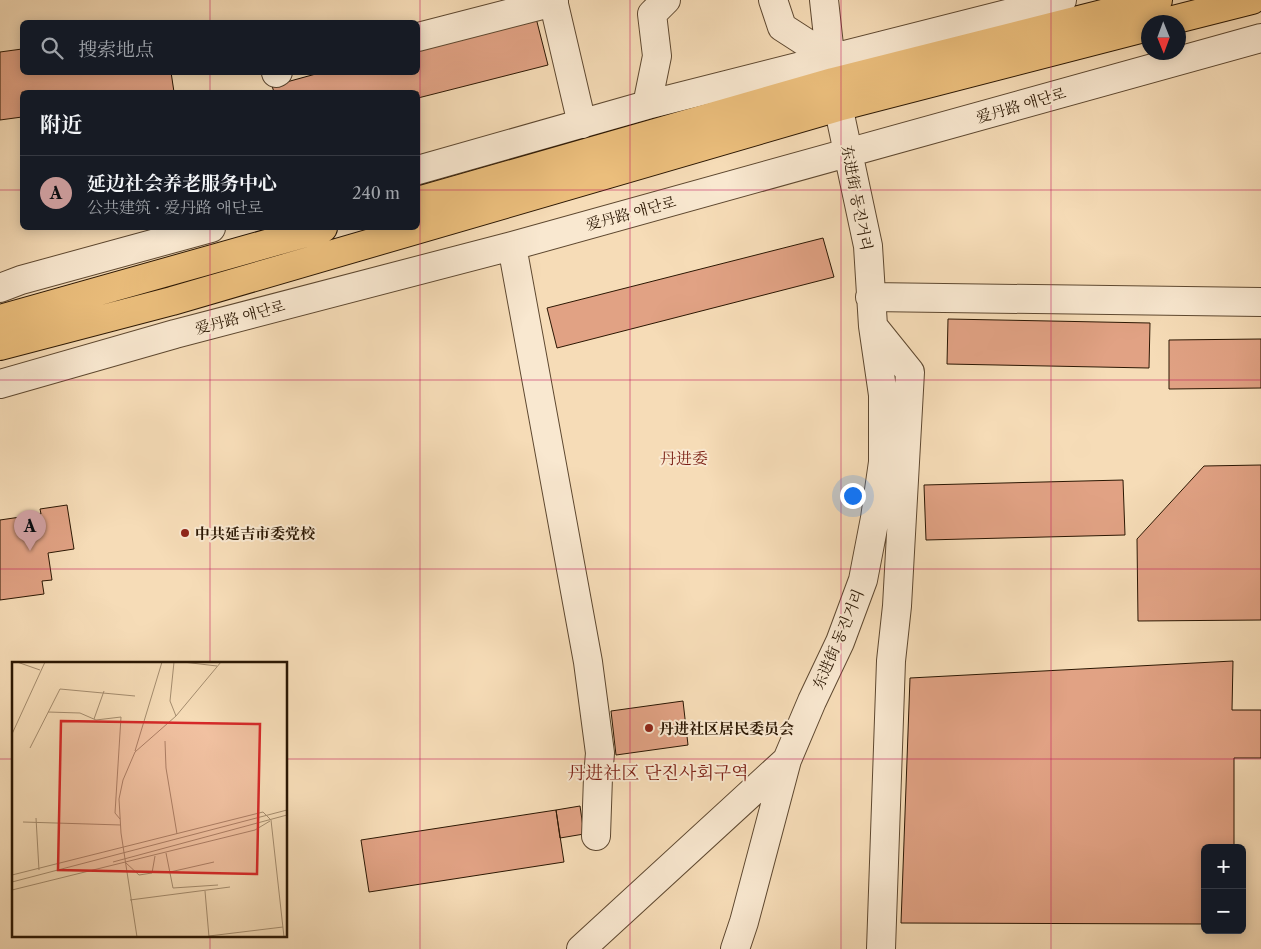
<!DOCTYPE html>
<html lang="zh">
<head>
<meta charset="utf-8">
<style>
	:root { --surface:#171b24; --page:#20242c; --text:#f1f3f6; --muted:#9ea1a6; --line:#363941; --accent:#c59692 }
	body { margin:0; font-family:"Libre Caslon Text","Noto Serif SC","Noto Serif KR",serif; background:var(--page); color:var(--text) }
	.controls { position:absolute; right:15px; bottom:15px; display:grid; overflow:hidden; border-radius:8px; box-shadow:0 2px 12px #0003 }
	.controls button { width:45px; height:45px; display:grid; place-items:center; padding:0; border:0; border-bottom:1px solid var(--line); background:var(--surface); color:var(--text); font:25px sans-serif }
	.compass { position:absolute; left:1141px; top:15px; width:45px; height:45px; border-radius:50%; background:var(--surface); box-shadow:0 2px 12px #0003; rotate:179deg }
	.you { position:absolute; left:852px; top:495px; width:18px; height:18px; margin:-12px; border:4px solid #fff; border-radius:50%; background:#1a73e8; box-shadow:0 0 0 8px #1a73e833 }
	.badge { display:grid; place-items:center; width:32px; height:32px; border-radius:50%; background:var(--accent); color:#111; font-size:16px; font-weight:700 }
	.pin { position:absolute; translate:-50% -41px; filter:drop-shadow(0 1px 2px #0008) }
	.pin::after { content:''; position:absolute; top:26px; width:18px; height:15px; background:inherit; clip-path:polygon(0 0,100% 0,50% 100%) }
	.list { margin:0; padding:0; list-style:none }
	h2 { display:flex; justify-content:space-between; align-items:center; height:65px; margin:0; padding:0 20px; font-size:21px }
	h2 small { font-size:16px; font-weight:400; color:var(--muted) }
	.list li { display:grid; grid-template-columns:32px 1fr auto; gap:15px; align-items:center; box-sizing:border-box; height:75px; padding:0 20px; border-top:1px solid var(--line) }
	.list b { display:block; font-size:19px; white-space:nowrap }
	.list p { margin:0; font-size:16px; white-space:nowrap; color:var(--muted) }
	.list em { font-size:16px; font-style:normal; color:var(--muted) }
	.icon { flex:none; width:28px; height:28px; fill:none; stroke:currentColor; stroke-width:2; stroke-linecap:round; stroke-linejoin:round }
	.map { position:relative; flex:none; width:1261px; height:949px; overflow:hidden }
	.search { position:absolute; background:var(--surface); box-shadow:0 2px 12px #0003; left:20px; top:20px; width:400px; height:55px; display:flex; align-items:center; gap:12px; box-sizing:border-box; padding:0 18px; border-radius:8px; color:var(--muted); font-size:19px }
	.panel { position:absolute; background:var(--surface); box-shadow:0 2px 12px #0003; left:20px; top:90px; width:400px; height:140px; border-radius:8px }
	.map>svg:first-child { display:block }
	.building { fill:#e1a284; stroke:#2b1703 }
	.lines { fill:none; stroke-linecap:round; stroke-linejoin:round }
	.minor-casing { stroke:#5e4830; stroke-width:30 }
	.major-casing { stroke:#2b1703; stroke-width:30 }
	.minor { stroke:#f9e8d0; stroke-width:28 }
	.major { stroke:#ebbe7c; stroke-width:28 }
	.grid { fill:none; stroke:#c2185b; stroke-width:1; stroke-opacity:0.55 }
	.poi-dot { fill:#8f2418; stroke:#f9e8d0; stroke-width:2 }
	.labels { text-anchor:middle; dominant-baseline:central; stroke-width:4; stroke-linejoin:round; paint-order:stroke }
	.street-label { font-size:15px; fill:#2b1703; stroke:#f9e8d0 }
	.poi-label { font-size:15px; font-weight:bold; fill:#2b1703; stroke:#f9e8d0; text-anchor:start }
	.neighbourhood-label { font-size:16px; fill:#7a1f14; stroke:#f9e8d0 }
	.quarter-label { font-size:18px; fill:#7a1f14; stroke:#f9e8d0 }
	.inset-road { fill:none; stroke:#a58d6f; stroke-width:1 }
	.view { fill:#d62828; fill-opacity:0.15; stroke:#d62828; stroke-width:2.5 }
	.inset-edge { fill:none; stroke:#2b1703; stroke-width:2.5 }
</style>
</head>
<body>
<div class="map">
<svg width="1261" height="949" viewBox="0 0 1261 949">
	<rect width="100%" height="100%" fill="#f6dcb7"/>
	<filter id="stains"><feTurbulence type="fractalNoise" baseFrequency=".004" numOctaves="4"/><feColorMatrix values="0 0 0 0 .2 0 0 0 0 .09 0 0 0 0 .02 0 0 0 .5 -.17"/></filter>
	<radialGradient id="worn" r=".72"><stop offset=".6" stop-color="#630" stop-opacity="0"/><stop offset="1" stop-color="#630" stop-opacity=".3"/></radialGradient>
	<path class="building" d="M536,18L548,65L418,98V92H274L272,86L323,72H418V48Z
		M22,49V72H171L174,92H22V117L0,120V52Z
		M823,238L834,277L557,348L547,308Z
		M948,319L1150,323L1149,368L947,364Z
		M1261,339V388L1169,389V340Z
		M1261,465V620L1138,621L1137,539L1204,466Z
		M1123,480L1125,535L926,540L924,485Z
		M67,505L74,549L48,553L52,580L42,581L44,594L0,600V520L41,514L40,509Z
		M1233,661L1232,710H1261V758H1234V848H1205V924L901,923L910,678Z
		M683,701L688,745L616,755L611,711Z
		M580,806L584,834L560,838L556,810Z
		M556,810L564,862L369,892L361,840Z"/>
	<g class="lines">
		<defs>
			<path id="minor" d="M553,0L582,124
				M773,0L782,27L830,58
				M418,37L554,2
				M276,73L278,72
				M647,105L657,56L652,14L666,0
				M418,170L647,105L1062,0
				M512,246L588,662L600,753L598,777L596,836
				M0,288L21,280L211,228
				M870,297L1261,302
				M873,326L910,372L897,606L891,661L881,949
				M0,384L175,334L512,246L1261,38
				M581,949L787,760L812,701L840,642L863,580L875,518L883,462V395L873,326L868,246L833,82L824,0
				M735,949L744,922L787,760"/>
			<path id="major" d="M1165,22L1252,0
				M418,201L833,82L1158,0
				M0,319L323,228
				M0,346L172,301L838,107L1148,27"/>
		</defs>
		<use href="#minor" class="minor-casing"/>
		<use href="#major" class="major-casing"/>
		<use href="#minor" class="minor"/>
		<use href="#major" class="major"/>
	</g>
	<path class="grid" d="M210,0V22M420,0V949M630,0V949M841,0V949M1051,0V949M210,72V92M0,190H22M418,190H1261M210,228V663M0,380H1261M0,569H1261M0,759H14M286,759H1261M210,935V949"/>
	<g class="poi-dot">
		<circle cx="185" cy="533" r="5"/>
		<circle cx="649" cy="728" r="5"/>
	</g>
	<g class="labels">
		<g class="street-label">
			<text transform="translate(1021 105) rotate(-16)">爱丹路 애단로</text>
			<text transform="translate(857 198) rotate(79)">东进街 동진거리</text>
			<text transform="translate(631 213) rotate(-15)">爱丹路 애단로</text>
			<text transform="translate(240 317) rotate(-15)">爱丹路 애단로</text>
			<text transform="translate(838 639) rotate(-67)">东进街 동진거리</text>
		</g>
		<g class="poi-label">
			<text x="195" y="533">中共延吉市委党校</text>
			<text x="659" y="728">丹进社区居民委员会</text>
		</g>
		<g class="neighbourhood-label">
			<text x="684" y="458">丹进委</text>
		</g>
		<g class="quarter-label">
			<text x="658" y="773">丹进社区 단진사회구역</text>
		</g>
	</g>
	<g transform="translate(12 662)">
		<rect width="275" height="275" fill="#f6dcb7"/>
		<path class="inset-road" d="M5,0L28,8M162,0L158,39L164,54M171,0L205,4M36,50L68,51L84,58L109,55L103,151L108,157M82,57L92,29M0,72L33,0M153,79L154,106L165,172M18,86L48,27L123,34M123,89L150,0M24,156L27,208M11,160L109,163M154,191L161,226L206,223M101,200L275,153M114,201L127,213L140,211L143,194M158,210L202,200M0,213L251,150L259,158L272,275M0,220L275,148M0,228L243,168L258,159M193,229L197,275M118,238L218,225M197,274L271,265M125,275L109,171L107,137L111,118L123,90L164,54L209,0"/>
		<path class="view" d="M49,59L248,62L245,212L46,208Z"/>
		<rect width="275" height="275" class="inset-edge"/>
	</g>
	<rect width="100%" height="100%" filter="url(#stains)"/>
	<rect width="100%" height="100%" fill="url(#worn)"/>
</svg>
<div class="controls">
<button>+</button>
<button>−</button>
</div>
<svg class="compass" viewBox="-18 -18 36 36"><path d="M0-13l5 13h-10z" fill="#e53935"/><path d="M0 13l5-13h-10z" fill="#9ea1a6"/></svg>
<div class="you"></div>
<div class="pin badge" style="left:30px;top:551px">A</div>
<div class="search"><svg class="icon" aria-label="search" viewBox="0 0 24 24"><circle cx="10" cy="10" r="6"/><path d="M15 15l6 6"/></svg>搜索地点</div>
<section class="panel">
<h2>附近<small></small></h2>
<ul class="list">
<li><span class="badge">A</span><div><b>延边社会养老服务中心</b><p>公共建筑 · 爱丹路 애단로</p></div><em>240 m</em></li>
</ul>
</section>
</div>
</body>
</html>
